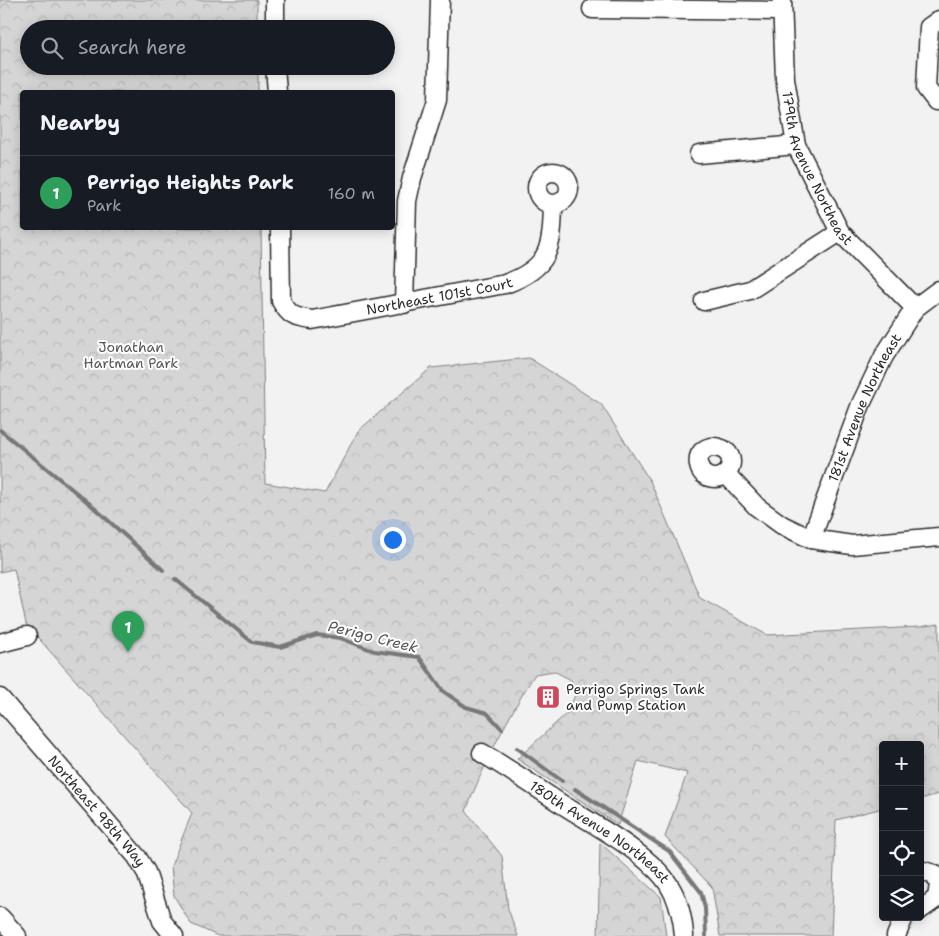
<!DOCTYPE html>
<html lang="en">
<head>
<meta charset="utf-8">
<style>
	:root { --surface:#171b24; --page:#20242c; --text:#f1f3f6; --muted:#9ea1a6; --line:#363941; --accent:#db2777 }
	body { margin:0; font-family:"Shantell Sans",sans-serif; background:var(--page); color:var(--text) }
	.controls { position:absolute; right:15px; bottom:15px; display:grid; overflow:hidden; border-radius:5px; box-shadow:0 2px 12px #0003 }
	.controls button { width:45px; height:45px; display:grid; place-items:center; padding:0; border:0; border-bottom:1px solid var(--line); background:var(--surface); color:var(--text); font:25px sans-serif }
	.you { position:absolute; left:392px; top:539px; width:18px; height:18px; margin:-12px; border:4px solid #fff; border-radius:50%; background:#1a73e8; box-shadow:0 0 0 8px #1a73e833 }
	.badge { display:grid; place-items:center; width:32px; height:32px; border-radius:50%; background:var(--accent); color:#fff; font-size:16px; font-weight:700 }
	.pin { position:absolute; translate:-50% -41px; filter:drop-shadow(0 1px 2px #0008) }
	.pin::after { content:''; position:absolute; top:26px; width:18px; height:15px; background:inherit; clip-path:polygon(0 0,100% 0,50% 100%) }
	.list { margin:0; padding:0; list-style:none }
	h2 { display:flex; justify-content:space-between; align-items:center; height:65px; margin:0; padding:0 20px; font-size:21px }
	h2 small { font-size:16px; font-weight:400; color:var(--muted) }
	.list li { display:grid; grid-template-columns:32px 1fr auto; gap:15px; align-items:center; box-sizing:border-box; height:75px; padding:0 20px; border-top:1px solid var(--line) }
	.list b { display:block; font-size:19px; white-space:nowrap }
	.list p { margin:0; font-size:16px; white-space:nowrap; color:var(--muted) }
	.list em { font-size:16px; font-style:normal; color:var(--muted) }
	.icon { flex:none; width:28px; height:28px; fill:none; stroke:currentColor; stroke-width:2; stroke-linecap:round; stroke-linejoin:round }
	.map { position:relative; flex:none; width:939px; height:936px; overflow:hidden }
	.search { position:absolute; background:var(--surface); box-shadow:0 2px 12px #0003; left:20px; top:20px; width:375px; height:55px; display:flex; align-items:center; gap:12px; box-sizing:border-box; padding:0 18px; border-radius:28px; color:var(--muted); font-size:19px }
	.panel { position:absolute; background:var(--surface); box-shadow:0 2px 12px #0003; left:20px; top:90px; width:375px; height:140px; border-radius:5px }
	.map>svg:first-child { display:block }
	.forest { fill:url(#forest-crowns); stroke:#808080 }
	.lines { fill:none; stroke-linecap:round; stroke-linejoin:round }
	.stream { stroke:#787878; stroke-width:4 }
	.minor-casing { stroke:#2b2b2b; stroke-width:21 }
	.minor { stroke:#fff; stroke-width:18 }
	.labels { text-anchor:middle; dominant-baseline:central; stroke-width:4; stroke-linejoin:round; paint-order:stroke }
	.street-label { font-size:14px; fill:#2b2b2b; stroke:#fff }
	.park-label { font-size:14px; fill:#565656; stroke:#fff }
	.poi-label { font-size:14px; fill:#2b2b2b; stroke:#fff; text-anchor:start }
	.water-label { font-size:15px; font-style:italic; fill:#585858; stroke:#fff }
</style>
</head>
<body>
<div class="map">
<svg width="939" height="936" viewBox="0 0 939 936">
	<defs>
		<pattern id="forest-crowns" width="20" height="18" patternUnits="userSpaceOnUse" patternTransform="scale(1.25)"><rect width="20" height="18" fill="#d5d5d5"/><path d="M2 6a3 3 0 1 1 6 0M12 15a3 3 0 1 1 6 0" fill="none" stroke="#b7b7b7"/></pattern>
	</defs>
	<rect width="100%" height="100%" fill="#f2f2f2"/>
	<filter id="ink" filterUnits="userSpaceOnUse"><feTurbulence type="fractalNoise" baseFrequency=".02" numOctaves="2"/><feDisplacementMap in="SourceGraphic" scale="10" xChannelSelector="R" yChannelSelector="G"/><feConvolveMatrix kernelMatrix="1 2 1 2 8 2 1 2 1" color-interpolation-filters="sRGB"/></filter>
	<g filter="url(#ink)">
		<path class="forest" d="M0,0H257V29H29V66H258V92H22V228H261L265,483L325,493L358,431L431,368L529,358L601,404L650,481L700,598L767,635L919,627L939,624V794L920,799V745H883V808L836,820L831,936H720L712,887L665,837L687,773L638,761L618,825L517,759L567,713L576,693L571,680L554,671L535,674C508,717 484,763 466,811L502,856L508,909L518,936H218L191,924L174,896L171,866L192,813L26,624L14,569L0,572Z
			M600,843L661,897L666,936H598Z"/>
		<g class="lines">
			<path class="stream" d="M0,430L90,504L163,570
				M175,579L252,642L280,647L317,635L340,638L374,651L419,657L443,691L466,707L487,713L502,729
				M517,748L562,781
				M575,789L669,851L701,892L705,908L706,936"/>
			<defs>
				<g id="minor">
					<path d="M275,0V29"/>
					<path id="s1" d="M782,0L785,79L796,145L840,232L915,308"/>
					<path d="M592,9L782,11"/>
					<path d="M939,20L929,27L926,88L936,101H939"/>
					<path d="M275,66L277,92"/>
					<path d="M699,154L796,145"/>
					<circle cx="553" cy="188" r="16"/>
					<path id="s2" d="M280,228L281,301C290,317 295,317 312,320L505,284C550,268 552,248 553,205"/>
					<path d="M704,301L750,290L840,232"/>
					<path d="M404,304L407,201L412,178L437,100L440,0"/>
					<path d="M726,474C717,481 701,479 699,465C694,435 747,446 726,474L757,507L782,525L811,539L852,545L939,537"/>
					<path id="s3" d="M811,539L861,404L884,356L915,308L939,290"/>
					<path d="M0,643L27,636"/>
					<path id="s4" d="M0,698L137,857L146,872L162,921L174,936"/>
					<path id="s5" d="M482,753C509,769 534,786 560,803C591,823 650,854 669,885C679,901 683,918 684,936"/>
					<path d="M920,870L934,874L939,884"/>
					<path d="M920,910L937,898L939,884"/>
					<path d="M0,917L17,936"/>
					<path d="M896,936L904,917"/>
				</g>
			</defs>
			<use href="#minor" class="minor-casing"/>
			<use href="#minor" class="minor"/>
		</g>
	</g>
	<defs>
		<symbol id="building-square" viewBox="-11 -11 22 22"><rect x="-9" y="-9" width="18" height="18" rx="4" fill="#d1495b" stroke="#fff"/><path d="M-4-6H4V6H1V3H-1V6H-4ZM-2.5-4.3h1.7v1.8h-1.7ZM.8-4.3h1.7v1.8H.8ZM-2.5-1h1.7V.8h-1.7ZM.8-1h1.7V.8H.8Z" fill="#fff"/></symbol>
	</defs>
	<g fill-rule="evenodd">
		<use href="#building-square" x="534" y="683" width="28" height="28"/>
	</g>
	<g class="labels">
		<g class="street-label">
			<text stroke="none"><textPath href="#s1" startOffset="175">179th Avenue Northeast</textPath></text>
			<text stroke="none"><textPath href="#s2" startOffset="241">Northeast 101st Court</textPath></text>
			<text stroke="none"><textPath href="#s3" startOffset="142">181st Avenue Northeast</textPath></text>
			<text stroke="none"><textPath href="#s4" startOffset="149">Northeast 98th Way</textPath></text>
			<text stroke="none"><textPath href="#s5" startOffset="142">180th Avenue Northeast</textPath></text>
		</g>
		<g class="park-label">
			<text x="131" y="347">Jonathan<tspan x="131" dy="16">Hartman Park</tspan></text>
		</g>
		<g class="poi-label">
			<text x="566" y="689">Perrigo Springs Tank<tspan x="566" dy="16">and Pump Station</tspan></text>
		</g>
		<g class="water-label">
			<text transform="translate(373 637) rotate(14)">Perigo Creek</text>
		</g>
	</g>
</svg>
<div class="controls">
<button>+</button>
<button>−</button>
<button><svg class="icon" aria-label="locate" viewBox="0 0 24 24"><circle cx="12" cy="12" r="6"/><path d="M12 2v4M12 18v4M2 12h4M18 12h4"/></svg></button>
<button><svg class="icon" aria-label="layers" viewBox="0 0 24 24"><path d="M12 4l9 5-9 5-9-5zM3 14l9 5 9-5"/></svg></button>
</div>
<div class="you"></div>
<div class="pin badge" style="left:128px;top:652px;background:#2e9e5b">1</div>
<div class="search"><svg class="icon" aria-label="search" viewBox="0 0 24 24"><circle cx="10" cy="10" r="6"/><path d="M15 15l6 6"/></svg>Search here</div>
<section class="panel">
<h2>Nearby<small></small></h2>
<ul class="list">
<li><span class="badge" style="background:#2e9e5b">1</span><div><b>Perrigo Heights Park</b><p>Park</p></div><em>160 m</em></li>
</ul>
</section>
</div>
</body>
</html>
